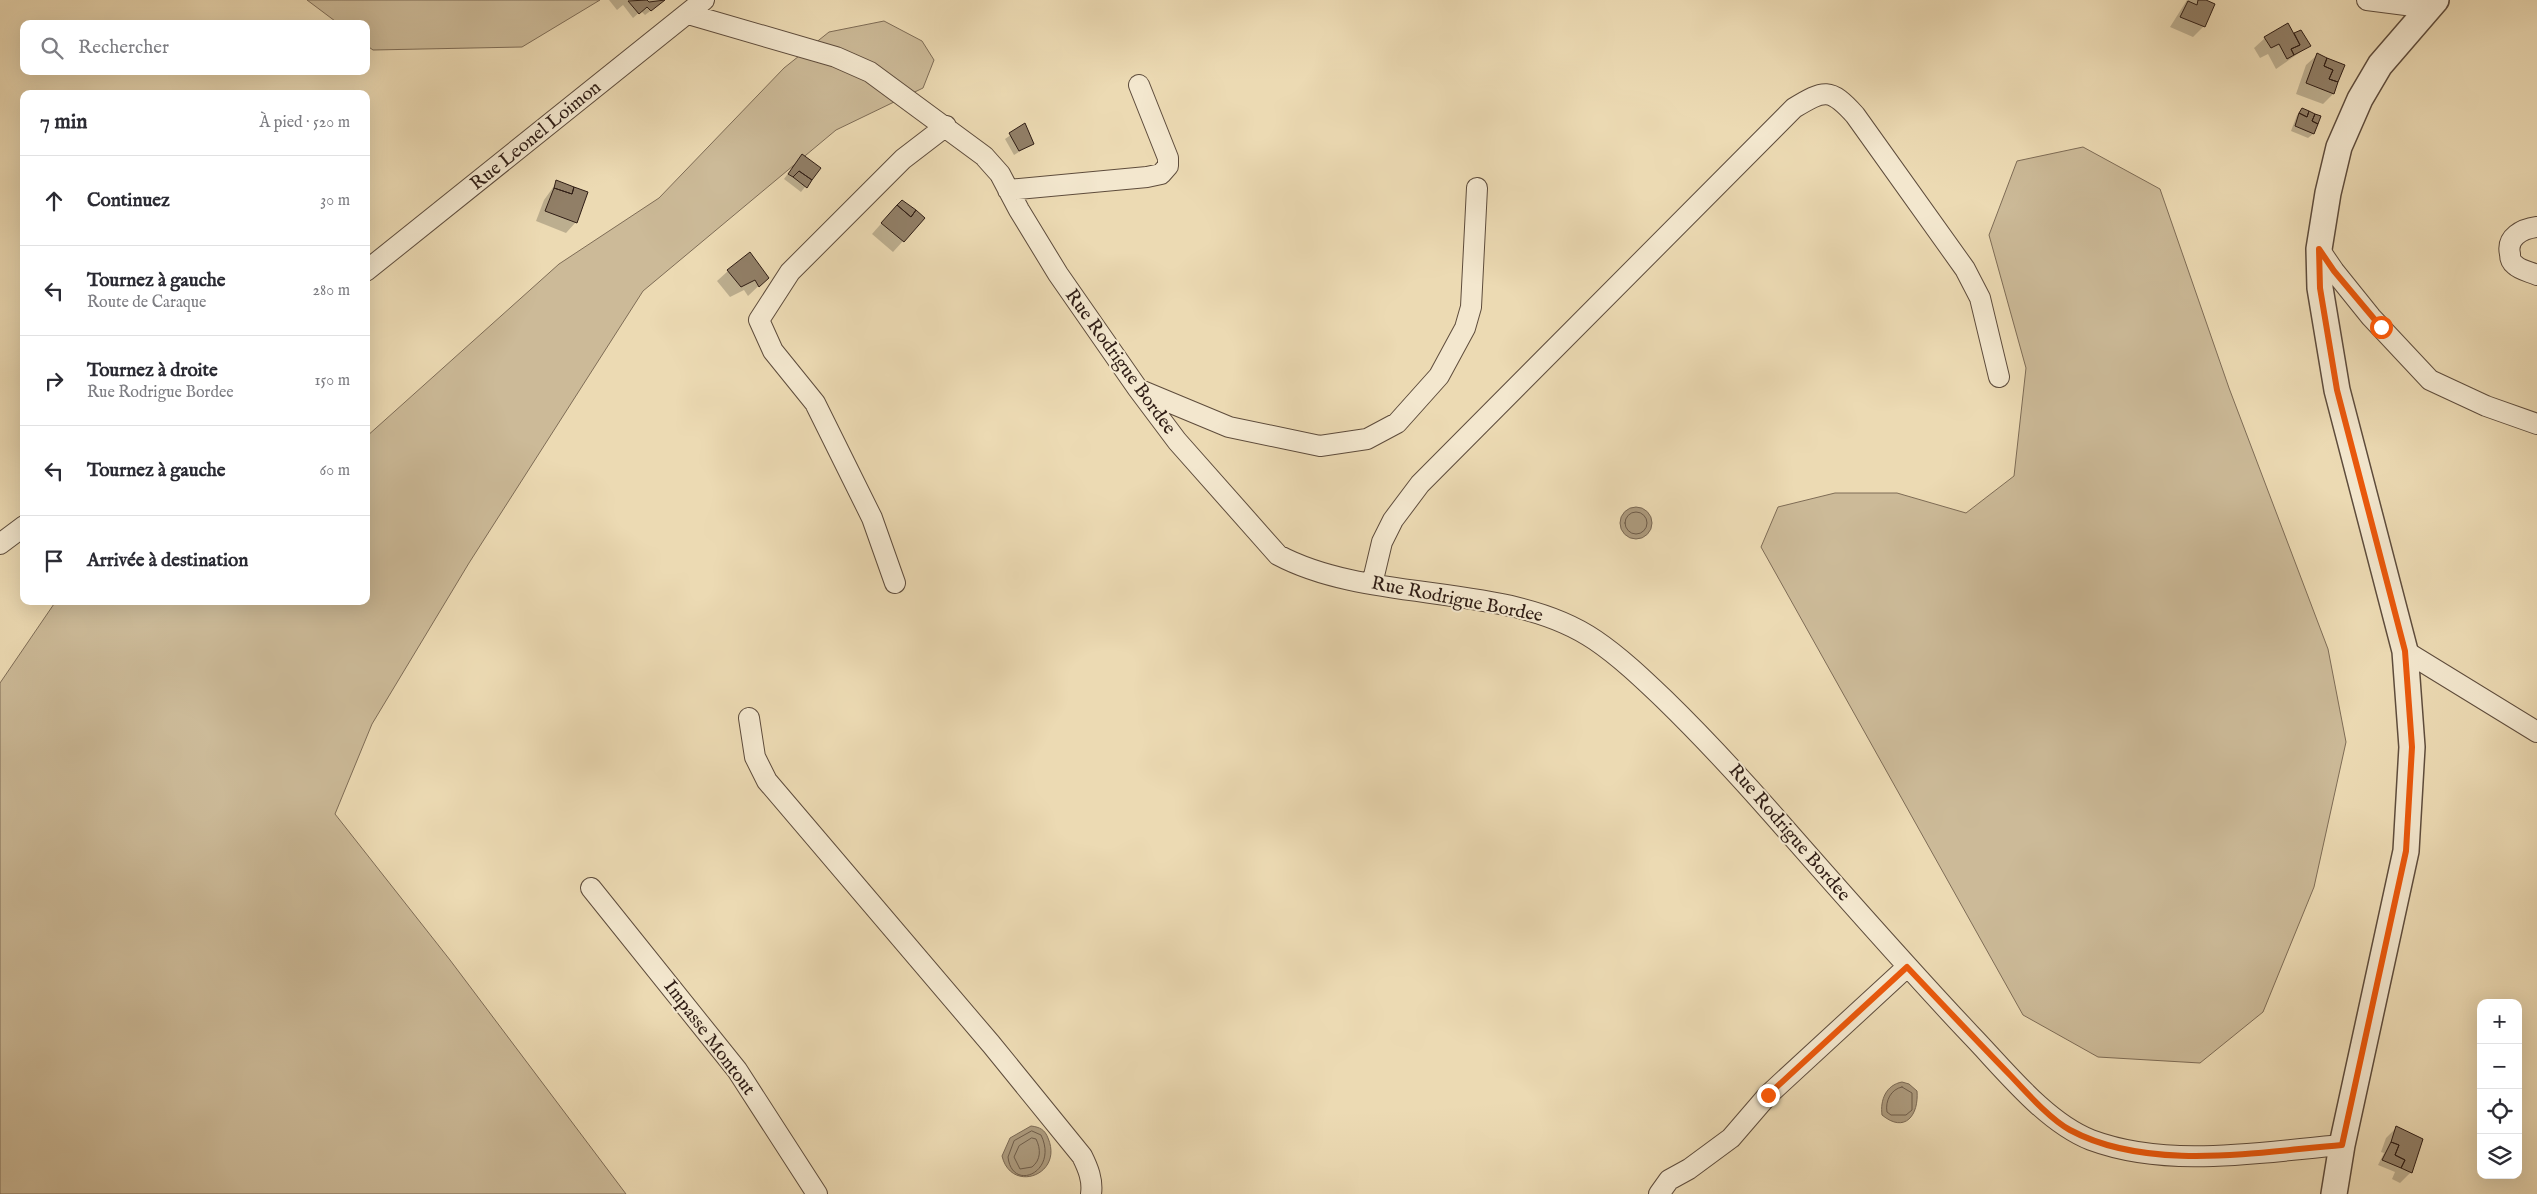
<!DOCTYPE html>
<html lang="fr">
<head>
<meta charset="utf-8">
<style>
	:root { --surface:#fff; --page:#f7f7f7; --text:#2b2b33; --muted:#7c7c81; --line:#e1e1e2 }
	body { margin:0; font-family:"IM FELL English",serif; background:var(--page); color:var(--text) }
	.controls { position:absolute; right:15px; bottom:15px; display:grid; overflow:hidden; border-radius:10px; box-shadow:0 5px 20px #0002 }
	.controls button { width:45px; height:45px; display:grid; place-items:center; padding:0; border:0; border-bottom:1px solid var(--line); background:var(--surface); color:var(--text); font:25px sans-serif }
	.stop { position:absolute; width:15px; height:15px; margin:-11px; border:4px solid #ea580c; border-radius:50%; background:#fff }
	.stop.end { background:#ea580c; border-color:#fff; box-shadow:0 1px 5px #0008 }
	.list { margin:0; padding:0; list-style:none }
	h2 { display:flex; justify-content:space-between; align-items:center; height:65px; margin:0; padding:0 20px; font-size:21px }
	h2 small { font-size:16px; font-weight:400; color:var(--muted) }
	.list li { display:grid; grid-template-columns:32px 1fr auto; gap:15px; align-items:center; box-sizing:border-box; height:90px; padding:0 20px; border-top:1px solid var(--line) }
	.list b { display:block; font-size:19px; white-space:nowrap }
	.list p { margin:0; font-size:16px; white-space:nowrap; color:var(--muted) }
	.list em { font-size:16px; font-style:normal; color:var(--muted) }
	.icon { flex:none; width:28px; height:28px; fill:none; stroke:currentColor; stroke-width:2; stroke-linecap:round; stroke-linejoin:round }
	.map { position:relative; flex:none; width:2537px; height:1194px; overflow:hidden }
	.search { position:absolute; background:var(--surface); box-shadow:0 5px 20px #0002; left:20px; top:20px; width:350px; height:55px; display:flex; align-items:center; gap:12px; box-sizing:border-box; padding:0 18px; border-radius:10px; color:var(--muted); font-size:19px }
	.panel { position:absolute; background:var(--surface); box-shadow:0 5px 20px #0002; left:20px; top:90px; width:350px; height:515px; border-radius:10px }
	.map>svg:first-child { display:block }
	.green { fill:#ccba98; stroke:#7e6c56 }
	.water { fill:#ac9a7d; stroke:#7a6853 }
	.shadow { fill:#0003 }
	.lines { fill:none; stroke-linecap:round; stroke-linejoin:round }
	.shore { stroke:#6e5c49; stroke-width:1 }
	.building { fill:#917f67; stroke:#2f1d15 }
	.minor-casing { stroke:#5e4c3c; stroke-width:22 }
	.tertiary-casing { stroke:#5e4c3c; stroke-width:28 }
	.minor { stroke:#f3e7ce; stroke-width:20 }
	.tertiary { stroke:#f3e7ce; stroke-width:25 }
	.route { stroke:#ea580c; stroke-width:6 }
	.labels { text-anchor:middle; dominant-baseline:central; stroke-width:4; stroke-linejoin:round; paint-order:stroke }
	.street-label { font-size:19px; fill:#2f1d15; stroke:#f3e7ce }
</style>
</head>
<body>
<div class="map">
<svg width="2537" height="1194" viewBox="0 0 2537 1194">
	<rect width="100%" height="100%" fill="#ecdab3"/>
	<filter id="stains"><feTurbulence type="fractalNoise" baseFrequency=".004" numOctaves="4"/><feColorMatrix values="0 0 0 0 .2 0 0 0 0 .09 0 0 0 0 .02 0 0 0 .5 -.17"/></filter>
	<radialGradient id="worn" r=".72"><stop offset=".6" stop-color="#630" stop-opacity="0"/><stop offset="1" stop-color="#630" stop-opacity=".3"/></radialGradient>
	<path class="green" d="M307,0H600L522,47L373,50L366,45V24H339Z
		M884,21L922,41L934,60L923,88L836,130L643,291L469,563L372,724L335,814L450,960L626,1194H0V683L56,601H366V437L559,264L659,198L784,68L829,32Z
		M2083,147L2160,189L2229,388L2328,649L2346,742L2314,887L2263,1012L2200,1063L2098,1057L2023,1015L1761,547L1778,507L1835,493H1897L1966,513L2014,476L2026,368L1989,235L2017,161Z"/>
	<path class="water" d="M1620 523a16 16 0 1 1 32 0a16 16 0 1 1-32 0Z
		M1902,1082L1909,1084L1917,1091C1919,1115 1905,1134 1882,1115C1880,1100 1886,1085 1902,1082Z
		M1031,1126C1040,1127 1045,1130 1048,1138C1064,1175 1011,1194 1002,1156L1010,1138Z"/>
	<path class="shadow" d="M609,0H665L645,15L641,11L633,18L623,5L617,10Z
		M2187,0H2203L2204,26L2193,37L2170,27Z
		M2295,34L2309,46L2276,69L2268,54L2260,58L2254,48L2265,38Z
		M2317,55L2333,94L2323,104L2296,94L2306,65Z
		M2302,110L2313,134L2308,138L2291,131L2297,115Z
		M1025,125L1033,143L1014,155L1005,139Z
		M798,160L820,168L801,192L784,179Z
		M557,182L576,222L566,233L536,221L544,200Z
		M887,217L903,241L893,252L872,234Z
		M728,271L768,277L748,296L744,290L730,297L717,281Z
		M2396,1128L2411,1172L2400,1183L2392,1179L2395,1172L2378,1165L2384,1153L2381,1152L2386,1138Z"/>
	<g class="lines">
		<path class="shore" d="M1625 523a11 11 0 1 1 22 0a11 11 0 1 1-22 0Z
			M1902,1087L1912,1093V1110L1906,1115H1891L1887,1112C1885,1101 1891,1089 1902,1087Z
			M1032,1131L1041,1135C1059,1172 1012,1193 1008,1157L1014,1141Z
			M1032,1138L1036,1139C1041,1149 1041,1160 1032,1167L1020,1169L1014,1157L1019,1146Z"/>
	</g>
	<path class="building" d="M647,0L649,2L665,0L651,11L647,7L639,14L628,1Z
		M2198,0H2206L2215,4L2205,27L2180,17L2188,1L2197,5Z
		M2288,23L2300,45L2291,49L2294,55L2287,59L2279,44L2271,48L2264,37Z
		M2301,30L2311,46L2294,55L2291,49L2300,45L2294,33Z
		M2317,53L2327,58L2324,66L2333,70L2329,79L2338,82L2334,94L2306,83Z
		M2327,58L2345,65L2338,82L2329,79L2333,70L2324,66Z
		M2302,108L2309,111L2307,117L2299,113Z
		M2309,111L2315,114L2312,121L2318,124L2314,134L2295,126L2299,113L2307,117Z
		M2315,114L2321,116L2318,124L2312,121Z
		M1025,123L1034,144L1019,151L1009,133Z
		M802,154L821,168L812,180L799,171L793,177L788,174Z
		M799,171L812,180L807,188L793,177Z
		M556,180L574,187L572,194L554,188Z
		M574,187L588,192L577,223L545,211L554,188L572,194Z
		M902,200L916,210L911,217L897,205Z
		M897,205L911,217L916,210L925,218L904,242L881,223Z
		M750,252L769,278L759,287L755,280L741,287L727,270Z
		M2396,1126L2423,1139L2412,1173L2401,1168L2405,1160L2395,1155L2399,1145L2391,1142Z
		M2391,1142L2399,1145L2395,1155L2405,1160L2401,1168L2382,1160Z"/>
	<g class="lines">
		<defs>
			<path id="minor" d="M2367,0L2429,8
				M688,14L836,57L870,72L984,156L1000,174L1019,210L1058,274L1138,389L1177,441L1278,555C1372,605 1509,581 1595,640C1620,657 1642,678 1664,699C1703,737 1739,776 1775,817C1839,890 1903,963 1970,1034C2004,1069 2045,1122 2091,1140C2169,1169 2261,1152 2342,1145
				M1008,190L1147,177L1161,174L1168,166V158L1139,85
				M2537,227C2522,229 2506,237 2510,254C2510,259 2511,262 2515,265C2520,270 2530,272 2537,275
				M2319,249L2334,271L2371,317L2430,380L2486,406L2537,424
				M366,271L704,0
				M1140,390L1229,427L1320,446L1367,439L1397,423L1439,376L1465,328L1471,307L1477,188
				M0,544L24,526
				M895,583L872,518L815,403L773,351L759,320L790,272L903,159L946,126
				M1372,584L1382,542L1393,520L1420,484L1794,108C1824,90 1830,87 1855,115L1965,269L1980,298L1999,377
				M2405,651L2537,732
				M749,718L755,757L767,781L991,1044L1082,1156C1088,1168 1093,1180 1091,1194
				M591,888L737,1070L817,1194
				M1659,1194L1669,1180L1689,1169L1731,1138L1768,1095L1907,967"/>
			<path id="tertiary" d="M2334,1194L2342,1145L2406,851L2412,747L2405,651L2337,390L2320,288L2319,249L2328,193L2339,147L2360,99L2380,65L2436,0"/>
		</defs>
		<use href="#minor" class="minor-casing"/>
		<use href="#tertiary" class="tertiary-casing"/>
		<use href="#minor" class="minor"/>
		<use href="#tertiary" class="tertiary"/>
	</g>
	<g class="lines">
		<path class="route" d="M1768,1095L1907,967C1941,1003 1976,1040 2011,1076C2027,1093 2050,1119 2070,1130C2148,1172 2257,1152 2342,1145L2406,851L2412,747L2405,651L2337,390L2320,288L2319,249L2334,271L2381,327"/>
	</g>
	<g class="labels">
		<g class="street-label">
			<text transform="translate(536 136) rotate(-39)">Rue Leonel Loimon</text>
			<text transform="translate(1120 362) rotate(54)">Rue Rodrigue Bordee</text>
			<text transform="translate(1457 600) rotate(11)">Rue Rodrigue Bordee</text>
			<text transform="translate(1789 833) rotate(49)">Rue Rodrigue Bordee</text>
			<text transform="translate(709 1038) rotate(53)">Impasse Montout</text>
		</g>
	</g>
	<rect width="100%" height="100%" filter="url(#stains)"/>
	<rect width="100%" height="100%" fill="url(#worn)"/>
</svg>
<div class="controls">
<button>+</button>
<button>−</button>
<button><svg class="icon" aria-label="locate" viewBox="0 0 24 24"><circle cx="12" cy="12" r="6"/><path d="M12 2v4M12 18v4M2 12h4M18 12h4"/></svg></button>
<button><svg class="icon" aria-label="layers" viewBox="0 0 24 24"><path d="M12 4l9 5-9 5-9-5zM3 14l9 5 9-5"/></svg></button>
</div>
<div class="stop" style="left:2381px;top:327px"></div>
<div class="stop end" style="left:1768px;top:1095px"></div>
<div class="search"><svg class="icon" aria-label="search" viewBox="0 0 24 24"><circle cx="10" cy="10" r="6"/><path d="M15 15l6 6"/></svg>Rechercher</div>
<section class="panel">
<h2>7 min<small>À pied · 520 m</small></h2>
<ul class="list">
<li><svg class="icon" aria-label="ahead" viewBox="0 0 24 24"><path d="M12 20V5M6 11l6-6 6 6"/></svg><div><b>Continuez</b></div><em>30 m</em></li>
<li><svg class="icon" aria-label="left" viewBox="0 0 24 24"><path d="M17 20v-9H6M10 6l-5 5 5 5"/></svg><div><b>Tournez à gauche</b><p>Route de Caraque</p></div><em>280 m</em></li>
<li><svg class="icon" aria-label="right" viewBox="0 0 24 24"><path d="M7 20v-9h11M14 6l5 5-5 5"/></svg><div><b>Tournez à droite</b><p>Rue Rodrigue Bordee</p></div><em>150 m</em></li>
<li><svg class="icon" aria-label="left" viewBox="0 0 24 24"><path d="M17 20v-9H6M10 6l-5 5 5 5"/></svg><div><b>Tournez à gauche</b></div><em>60 m</em></li>
<li><svg class="icon" aria-label="arrive" viewBox="0 0 24 24"><path d="M6 21V4h12l-3 4 3 4H6"/></svg><div><b>Arrivée à destination</b></div></li>
</ul>
</section>
</div>
</body>
</html>
